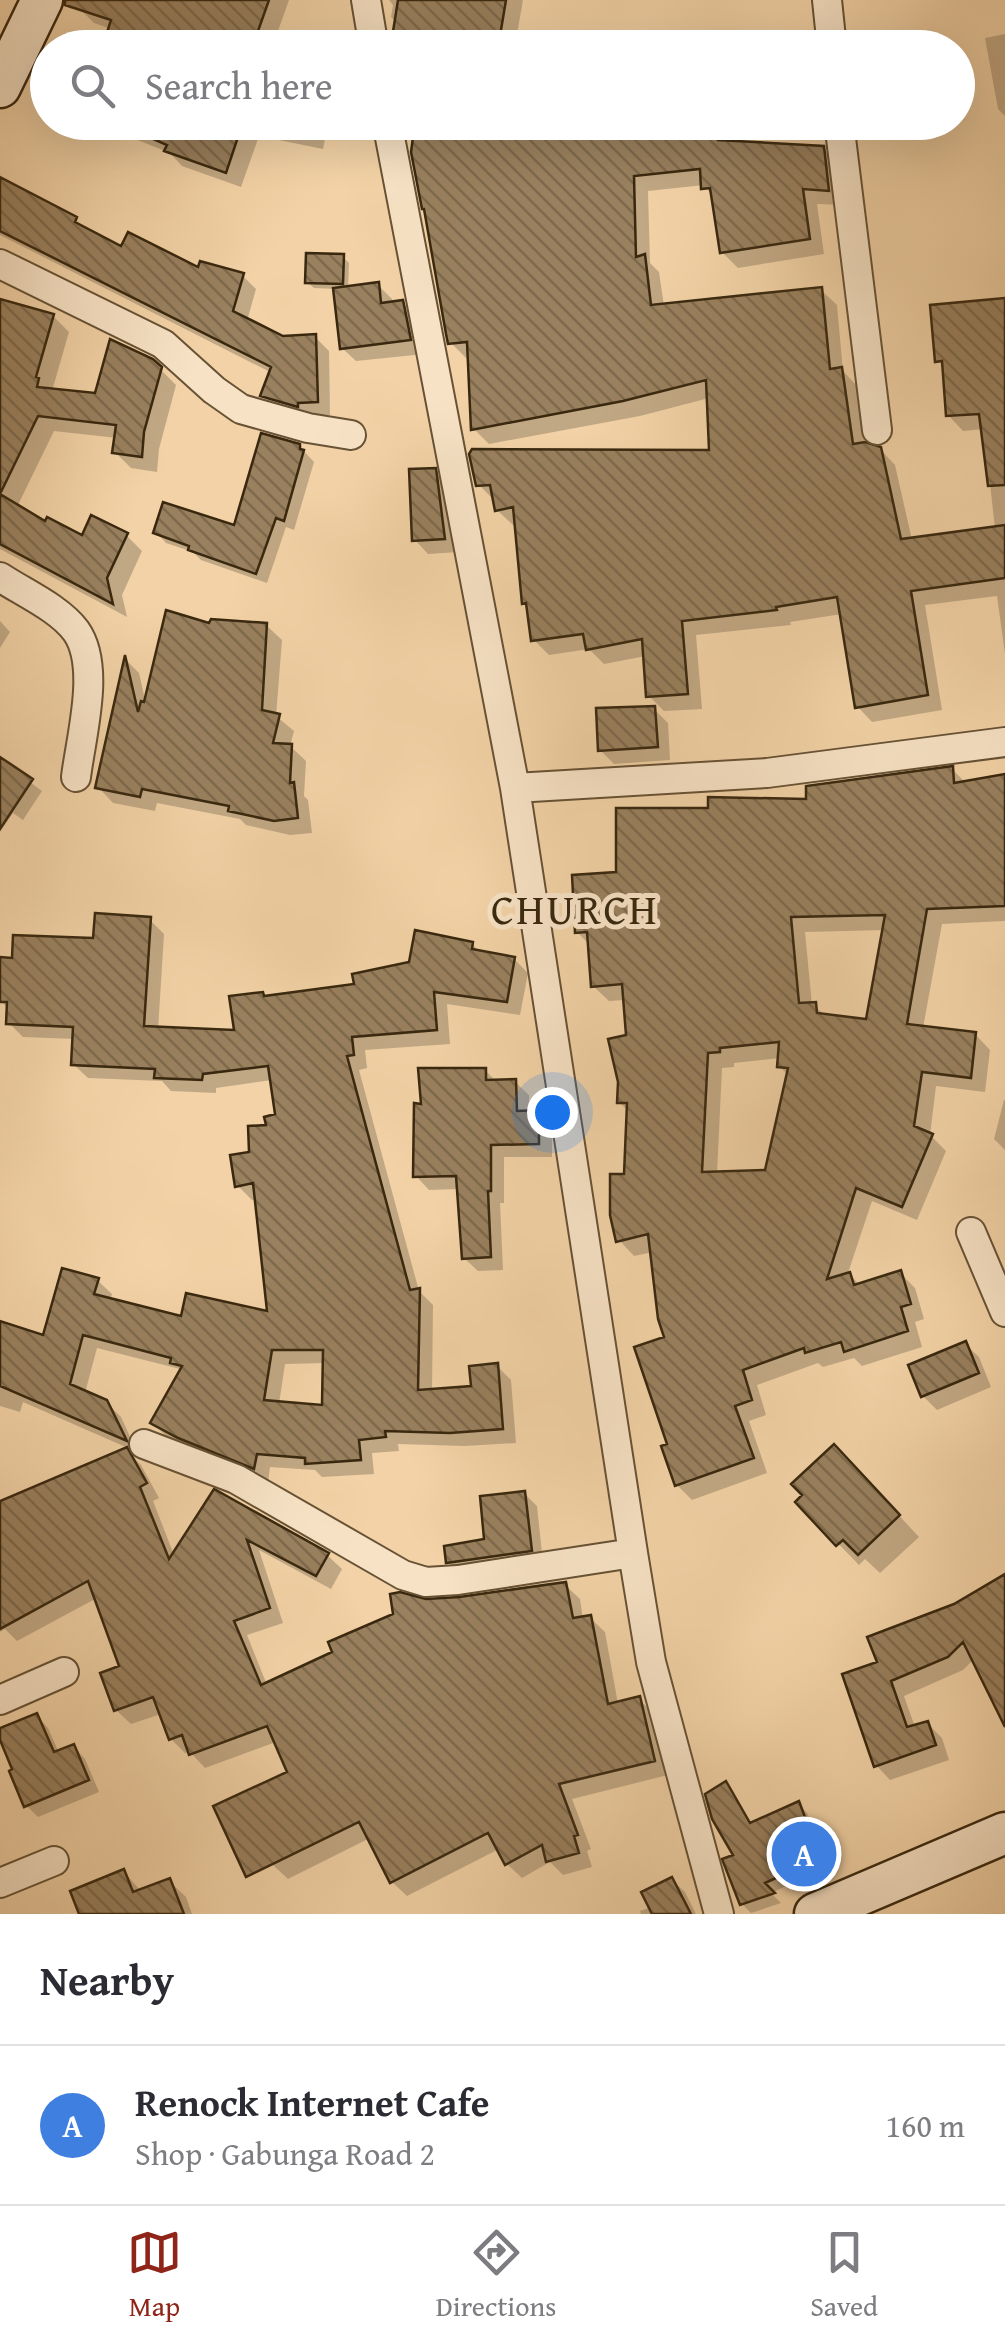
<!DOCTYPE html>
<html lang="en">
<head>
<meta charset="utf-8">
<style>
	:root { --surface:#fff; --page:#f2f2f3; --text:#2b2b33; --muted:#7c7c81; --line:#e1e1e2; --accent:#8f2418 }
	body { margin:0; font-family:"Gentium Book Plus",serif; background:var(--page); color:var(--text) }
	.you { position:absolute; left:552px; top:1112px; width:35px; height:35px; margin:-25px; border:8px solid #fff; border-radius:50%; background:#1a73e8; box-shadow:0 0 0 15px #1a73e833 }
	.badge { display:grid; place-items:center; width:65px; height:65px; border-radius:50%; background:var(--accent); color:#fff; font-size:32px; font-weight:700 }
	.pin { position:absolute; translate:-50% -50%; border:5px solid #fff; box-shadow:0 2px 10px #0006 }
	.list { margin:0; padding:0; list-style:none }
	h2 { display:flex; justify-content:space-between; align-items:center; height:130px; margin:0; padding:0 40px; font-size:42px }
	h2 small { font-size:32px; font-weight:400; color:var(--muted) }
	.list li { display:grid; grid-template-columns:65px 1fr auto; gap:30px; align-items:center; box-sizing:border-box; height:160px; padding:0 40px; border-top:2px solid var(--line) }
	.list b { display:block; font-size:38px; white-space:nowrap }
	.list p { margin:0; font-size:32px; white-space:nowrap; color:var(--muted) }
	.list em { font-size:32px; font-style:normal; color:var(--muted) }
	.icon { flex:none; width:55px; height:55px; fill:none; stroke:currentColor; stroke-width:2; stroke-linecap:round; stroke-linejoin:round }
	.map { position:relative; flex:none; width:1005px; height:1914px; overflow:hidden }
	.search { position:absolute; background:var(--surface); box-shadow:0 10px 40px #0002; left:30px; right:30px; top:30px; height:110px; display:flex; align-items:center; gap:25px; box-sizing:border-box; padding:0 35px; border-radius:55px; color:var(--muted); font-size:38px }
	.sheet { height:290px; background:var(--surface) }
	nav { display:flex; justify-content:space-around; align-items:center; box-sizing:border-box; height:140px; border-top:2px solid var(--line); background:var(--surface); font-size:28px; color:var(--muted) }
	nav a { display:grid; justify-items:center; gap:5px }
	nav .on { color:var(--accent) }
	.map>svg:first-child { display:block }
	.shadow { fill:#0003; fill-rule:evenodd }
	.building { fill:url(#building-back-hatch); stroke:#39280f; stroke-width:2.5; fill-rule:evenodd }
	.lines { fill:none; stroke-linecap:round; stroke-linejoin:round }
	.street-casing { stroke:#675235; stroke-width:32 }
	.secondary-casing { stroke:#39280f; stroke-width:45 }
	.street { stroke:#f7e2c5; stroke-width:28 }
	.secondary { stroke:#f7e2c5; stroke-width:40 }
	.labels { text-anchor:middle; dominant-baseline:central; stroke-width:10; stroke-linejoin:round; paint-order:stroke }
	.quarter-label { font-size:42px; letter-spacing:2.5px; fill:#39280f; stroke:#f7e2c5 }
</style>
</head>
<body>
<div class="map">
<svg width="1005" height="1914" viewBox="0 0 1005 1914">
	<defs>
		<pattern id="building-back-hatch" width="6" height="6" patternUnits="userSpaceOnUse" patternTransform="scale(2.5)"><rect width="6" height="6" fill="#99805e"/><path d="M-1 5l2 2M0 0l6 6M5-1l2 2" fill="none" stroke="#7e694c"/></pattern>
	</defs>
	<rect width="100%" height="100%" fill="#f2d2a6"/>
	<filter id="stains"><feTurbulence type="fractalNoise" baseFrequency=".002" numOctaves="4"/><feColorMatrix values="0 0 0 0 .2 0 0 0 0 .09 0 0 0 0 .02 0 0 0 .5 -.17"/></filter>
	<radialGradient id="worn" r=".72"><stop offset=".6" stop-color="#630" stop-opacity="0"/><stop offset="1" stop-color="#630" stop-opacity=".3"/></radialGradient>
	<path class="shadow" d="M82,0H289L272,48H105L111,29L94,23L79,8Z
		M389,0H523L516,40L543,33L557,48H393L397,23L391,17L393,5Z
		M1005,34V116L998,109L985,38Z
		M793,38L802,48H722V44Z
		M72,122H378L376,134L328,124L323,149L259,136L241,187L182,166L170,153L110,129L107,138Z
		M417,122H727L730,143L823,148L839,163L843,205L817,204L824,254L738,268L722,252L714,198L704,185L648,191L650,263L659,272L664,306L821,290L837,305L843,371L856,385L865,445L880,449L895,465L912,540L995,529L984,429L963,431L948,415L945,368L938,361L1005,314V654L997,596L925,605L942,710L872,722L857,706L842,614L790,622L791,625L696,635L702,709L664,711L649,696L646,656L604,664L589,649L549,655L534,640L529,607L524,602L517,524L513,525L497,510L496,502L479,485L712,452L709,398L640,416L489,444L474,429L470,357L466,358L450,342Z
		M0,192L76,220L88,232L123,249L200,270L242,275L256,289L247,321L282,339L315,337L329,351L330,415L310,416L277,409L263,396L272,373L0,235Z
		M343,257L349,263L348,289L378,285L392,299V304L402,302L416,316L424,354L356,361L342,348L336,289L314,288L307,282Z
		M0,302L53,316L69,332L52,391L96,396L152,361L176,385L159,449L157,472L131,468L115,452L117,438L54,431L17,507L46,525L83,538L126,535L142,551L122,595L127,617L0,549Z
		M299,446L314,462L294,530L286,527L267,583L201,560L193,552L166,543L156,532L236,528Z
		M435,471L449,485L458,552L428,554L415,540Z
		M0,621L10,632L0,648Z
		M266,625L282,640L276,716L294,731L290,746L306,761L304,796L308,800L312,833L290,835L246,825L240,819L157,803L155,811L113,803L98,787L126,660L139,673L146,704L210,626Z
		M654,709L668,723L670,760L614,764L600,750Z
		M0,760L42,791L23,820L13,813L0,832Z
		M952,769L966,783L1005,776V921L942,924L923,1028L975,1034L990,1050L985,1092L936,1086L930,1135L946,1151L917,1220L872,1201L848,1273L861,1286L900,1273L915,1288L924,1319L915,1322L922,1347L862,1366L854,1358L823,1367L818,1363L757,1385L766,1415L749,1421L767,1473L692,1500L677,1485L670,1445L667,1339L653,1252L634,1256L619,1240L629,1112L619,1102L628,1036L625,1000L609,1001L593,986L590,945L577,932L618,875L710,810L809,802ZM885,930L868,1022L828,1017L812,1005L805,932ZM780,1058L779,1066L789,1076L767,1172L717,1174L722,1068L734,1067V1063Z
		M150,920L164,934L158,1030L237,1033L266,998L357,986L411,964L472,944L481,953L514,959L528,973L520,1015L447,1004L450,1044L365,1050L367,1068L359,1070L419,1291L433,1305L432,1392L474,1389L497,1366L511,1380L516,1443L465,1446L398,1444L399,1451L372,1453L374,1474L322,1477L315,1470L270,1467L268,1482L195,1452L167,1437L153,1423L182,1371L180,1369L97,1348L85,1393L106,1402L121,1417L137,1452L23,1402L20,1412L0,1406V1324L45,1339L97,1280L112,1294L110,1301L183,1319L270,1314L258,1199L252,1200L238,1186L252,1154L278,1116L272,1080L216,1088V1093L171,1091L162,1081L88,1078L73,1064L75,1039L23,1037L9,1023V1009L0,1000L95,941ZM325,1363V1407L279,1404L285,1364Z
		M485,1070L497,1082H515L529,1095V1113H538L552,1126V1157H504V1203H500L503,1270L478,1271L464,1258L459,1189L429,1190L416,1176L423,1106Z
		M1004,1100H1005V1150L994,1139Z
		M965,1344L979,1357L991,1387L937,1410L923,1396Z
		M126,1450L141,1465L159,1498L153,1501L174,1555L215,1493L327,1555L342,1569L331,1589L259,1550L283,1623L247,1635L267,1685L335,1653L426,1602L565,1585L580,1599L583,1619L590,1618L605,1632L618,1704L639,1699L653,1713L668,1775L572,1799L591,1849L587,1851L592,1867L563,1875L550,1862L522,1878L507,1864L499,1849L407,1896L392,1882L370,1838L288,1879L273,1865L238,1797L290,1774L276,1742L205,1768L190,1752L185,1753L171,1739L161,1714L131,1724L116,1710L122,1668L97,1598L17,1641L5,1629L0,1632V1504Z
		M855,1468L919,1537L880,1573L865,1559L859,1565L798,1502Z
		M524,1493L537,1506L543,1563L462,1575L449,1562L487,1541Z
		M1005,1577V1714L974,1659L963,1670L904,1696L915,1727L927,1723L942,1738L949,1760L890,1780L876,1765L880,1664L955,1606Z
		M37,1716L48,1728L59,1753L74,1747L85,1759L99,1792L38,1817L26,1805L0,1734Z
		M725,1784L752,1825L798,1804L807,1813L827,1867L771,1893L781,1903L751,1913L742,1904Z
		M124,1872L141,1891L169,1881L186,1897L192,1914H81Z
		M672,1880L685,1892L696,1914H641L640,1911L651,1907Z"/>
	<path class="building" d="M65,0H269L252,48H102L111,20L65,5Z
		M398,0H506L498,48H410L391,44Z
		M115,122H243L226,173L164,151L167,145Z
		M415,122H716L718,140L824,146L829,191L803,189L810,239L720,253L710,188L701,189L700,169L634,176L636,257L645,254L651,305L822,287L830,369L842,367L853,444L865,442L881,447L901,539L1005,525V578L911,591L928,695L855,708L837,597L776,607L777,610L682,621L688,694L646,697L642,639L586,650L583,634L531,641L526,603L522,604L513,507L495,511L490,485L476,486L469,454L472,449L709,450L706,380L623,401L471,430L467,342L448,344L446,334L424,209H422L411,152Z
		M0,177L77,217L75,222L121,246L128,232L198,267L200,261L244,273L233,311L283,336L316,334L318,402L298,403V407L260,396L271,367L0,231Z
		M306,253L344,254L343,284L305,283Z
		M379,282L381,303L403,300L411,340L340,349L333,288Z
		M1005,298V485L988,486L979,414L946,416L942,361L935,362L930,305Z
		M0,299L54,314L36,377L39,378L37,387L95,393L110,339L153,359L162,367L144,432L142,457L112,453L116,425L38,416L0,494Z
		M261,433L300,444V449L304,450L284,521L276,518L256,574L188,550L189,546L153,533L163,502L234,525Z
		M436,468L445,539L412,541L409,469Z
		M0,494L45,521L47,517L82,535L91,515L128,533L107,578L113,604L0,544Z
		M166,610L209,623L211,619L267,623L262,710L280,714L273,743L292,744L290,783L294,782L298,818L274,821L228,811L229,806L142,789L140,797L95,788L125,655L138,712L141,701L144,702Z
		M655,706L658,747L598,751L596,708Z
		M0,757L33,779L0,829Z
		M953,766L954,783L1005,774V906L927,909L907,1024L976,1032L971,1078L922,1072L914,1126L933,1134L902,1207L856,1188L827,1279L850,1272L854,1285L901,1270L911,1304L901,1307L908,1331L844,1352L841,1342L805,1353L804,1348L743,1370L752,1400L735,1406L754,1458L675,1486L661,1446L667,1444L634,1347L664,1337L658,1319L648,1234L616,1242L610,1215V1174H624L627,1103H617L618,1082L608,1039L626,1035L622,984L591,987L587,932L575,933L572,875L616,872V808H708V797L806,799V786ZM885,915L866,1019L817,1013L816,1002L799,1003L791,917ZM779,1042L777,1067L788,1068L765,1170L702,1172L708,1053L720,1052V1048Z
		M95,913L151,917L144,1026L234,1030L229,996L263,992L264,996L354,984L352,974L409,962L415,930L473,942L472,949L515,957L507,1002L434,992L437,1030L352,1037L354,1055L347,1056L410,1290L420,1288L418,1390L471,1386L469,1366L498,1363L503,1429L450,1433L385,1431L386,1437L359,1440L361,1460L305,1464V1458L257,1454L254,1469L178,1438L150,1423L182,1366L170,1363L171,1358L83,1335L70,1384L107,1400L127,1441L0,1386V1321L43,1335L62,1268L99,1278L94,1294L181,1316L186,1293L267,1311L253,1183L235,1187L230,1155L249,1152L248,1126L266,1125L264,1117L275,1114L268,1066L203,1074L202,1080L154,1078L155,1069L71,1065L73,1027L6,1024L7,1002H0V957L12,958L13,935L93,938ZM272,1350H323L322,1405L264,1400Z
		M418,1068H486V1080L516,1079L517,1111L539,1110V1144L491,1145V1191H488L491,1257L462,1259L456,1176L413,1177L414,1103L421,1104Z
		M966,1341L979,1373L921,1397L908,1365Z
		M834,1444L900,1515L858,1555L843,1540L836,1546L795,1502L802,1495L791,1484Z
		M127,1447L147,1483L140,1487L169,1559L214,1489L329,1553L316,1576L247,1540L270,1608L234,1621L261,1685L332,1652L328,1642L393,1614L390,1594L400,1592L426,1599L459,1597L566,1582L573,1618L591,1615L608,1704L640,1696L655,1761L559,1784L578,1835L574,1836L579,1853L546,1862L542,1845L505,1865L488,1833L390,1883L359,1822L246,1877L213,1806L287,1772L267,1726L189,1755L182,1735L169,1740L153,1697L114,1711L100,1673L119,1666L88,1581L0,1629V1501Z
		M525,1491L532,1551L446,1563L444,1546L484,1539L480,1496Z
		M1005,1574V1727L963,1642L948,1657L891,1681L907,1727L928,1721L936,1745L874,1767L842,1674L877,1662L867,1637L954,1604Z
		M37,1713L54,1752L74,1744L89,1780L24,1807L9,1771L12,1769L0,1740V1728Z
		M726,1781L750,1823L799,1801L820,1858L765,1883L775,1893L740,1905L722,1859L733,1855L712,1819L705,1794Z
		M124,1869L133,1892L170,1878L184,1914H79L70,1891Z
		M672,1877L691,1914H652L641,1892Z"/>
	<g class="lines">
		<defs>
			<path id="street" d="M366,0L374,48
				M827,0L832,48
				M839,122L877,430
				M0,264L163,344L214,390L241,409L308,428L351,435
				M0,577C24,593 59,608 76,631C101,666 81,736 76,777
				M515,788L767,773L1005,742
				M971,1232L1005,1312
				M144,1444L236,1479L403,1575L426,1582L458,1580L633,1553L515,788L387,122
				M633,1553L651,1662L719,1914
				M0,1700L64,1672
				M0,1883L54,1861"/>
			<path id="secondary" d="M0,87L42,0
				M815,1914L1005,1833"/>
		</defs>
		<use href="#street" class="street-casing"/>
		<use href="#secondary" class="secondary-casing"/>
		<use href="#street" class="street"/>
		<use href="#secondary" class="secondary"/>
	</g>
	<g class="labels">
		<g class="quarter-label">
			<text x="575" y="908">CHURCH</text>
		</g>
	</g>
	<rect width="100%" height="100%" filter="url(#stains)"/>
	<rect width="100%" height="100%" fill="url(#worn)"/>
</svg>
<div class="you"></div>
<div class="pin badge" style="left:804px;top:1854px;background:#3f7fe0">A</div>
<div class="search"><svg class="icon" aria-label="search" viewBox="0 0 24 24"><circle cx="10" cy="10" r="6"/><path d="M15 15l6 6"/></svg>Search here</div>
</div>
<section class="sheet">
<h2>Nearby<small></small></h2>
<ul class="list">
<li><span class="badge" style="background:#3f7fe0">A</span><div><b>Renock Internet Cafe</b><p>Shop · Gabunga Road 2</p></div><em>160 m</em></li>
</ul>
</section>
<nav>
<a class="on"><svg class="icon" aria-label="map" viewBox="0 0 24 24"><path d="M3 6l6-2 6 2 6-2v14l-6 2-6-2-6 2zM9 4v14M15 6v14"/></svg>Map</a>
<a><svg class="icon" aria-label="directions" viewBox="0 0 24 24"><path d="M12 3l9 9-9 9-9-9zM9 14v-3h6M13 9l2 2-2 2"/></svg>Directions</a>
<a><svg class="icon" aria-label="saved" viewBox="0 0 24 24"><path d="M7 4h10v16l-5-4-5 4z"/></svg>Saved</a>
</nav>
</body>
</html>
